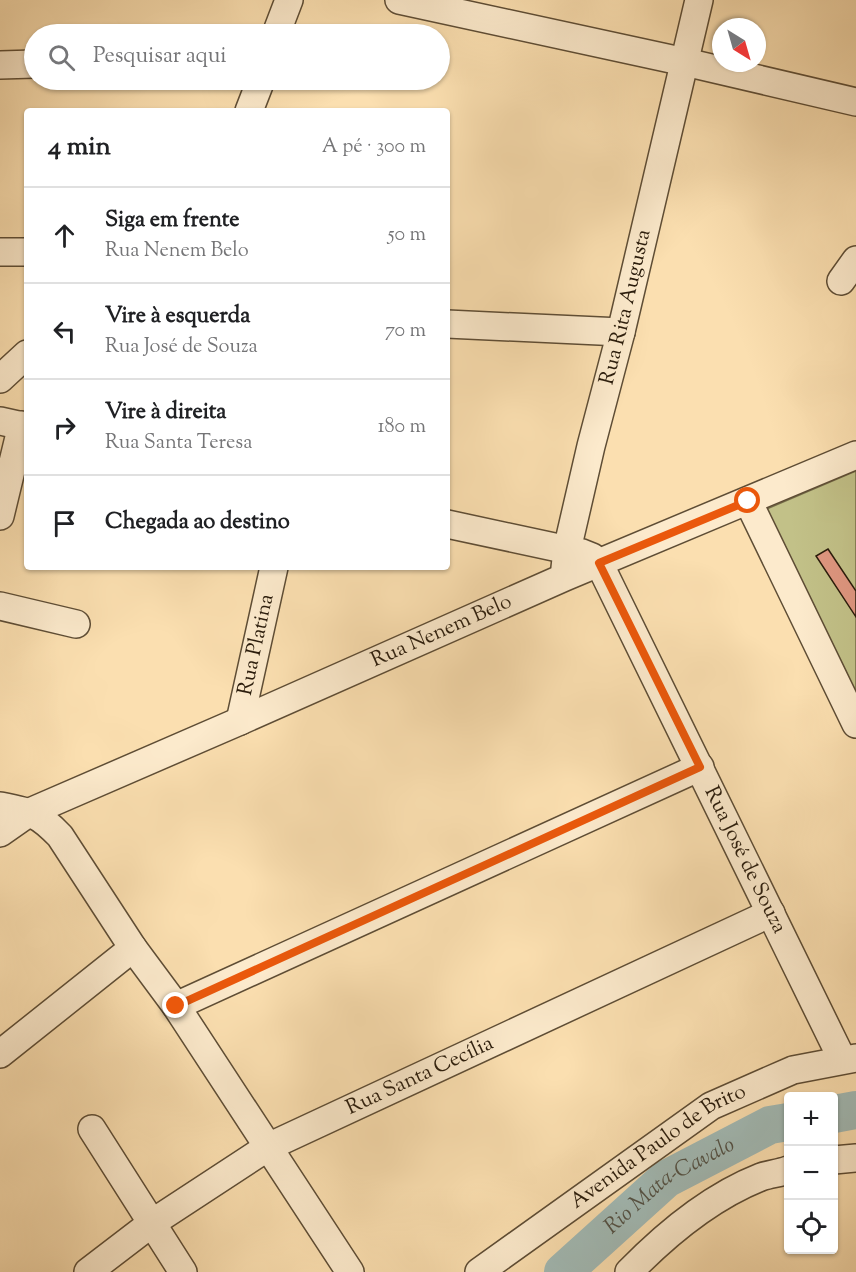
<!DOCTYPE html>
<html lang="pt">
<head>
<meta charset="utf-8">
<style>
	:root { --surface:#fff; --page:#f2f2f2; --text:#202124; --muted:#757577; --line:#e0e0e0 }
	body { margin:0; font-family:"Sorts Mill Goudy",serif; background:var(--page); color:var(--text) }
	.controls { position:absolute; right:18px; bottom:18px; display:grid; overflow:hidden; border-radius:6px; box-shadow:0 2px 4px #0004 }
	.controls button { width:54px; height:54px; display:grid; place-items:center; padding:0; border:0; border-bottom:2px solid var(--line); background:var(--surface); color:var(--text); font:30px sans-serif }
	.compass { position:absolute; left:712px; top:18px; width:54px; height:54px; border-radius:50%; background:var(--surface); box-shadow:0 2px 4px #0004; rotate:143deg }
	.stop { position:absolute; width:18px; height:18px; margin:-14px; border:4px solid #ea580c; border-radius:50%; background:#fff }
	.stop.end { background:#ea580c; border-color:#fff; box-shadow:0 2px 6px #0008 }
	.list { margin:0; padding:0; list-style:none }
	h2 { display:flex; justify-content:space-between; align-items:center; height:78px; margin:0; padding:0 24px; font-size:26px }
	h2 small { font-size:20px; font-weight:400; color:var(--muted) }
	.list li { display:grid; grid-template-columns:39px 1fr auto; gap:18px; align-items:center; box-sizing:border-box; height:96px; padding:0 24px; border-top:2px solid var(--line) }
	.list b { display:block; font-size:22px; white-space:nowrap }
	.list p { margin:0; font-size:20px; white-space:nowrap; color:var(--muted) }
	.list em { font-size:20px; font-style:normal; color:var(--muted) }
	.icon { flex:none; width:33px; height:33px; fill:none; stroke:currentColor; stroke-width:2; stroke-linecap:round; stroke-linejoin:round }
	.map { position:relative; flex:none; width:856px; height:1272px; overflow:hidden }
	.search { position:absolute; background:var(--surface); box-shadow:0 2px 4px #0004; left:24px; top:24px; width:426px; height:66px; display:flex; align-items:center; gap:15px; box-sizing:border-box; padding:0 21px; border-radius:33px; color:var(--muted); font-size:22px }
	.panel { position:absolute; background:var(--surface); box-shadow:0 2px 4px #0004; left:24px; top:108px; width:426px; height:462px; border-radius:6px }
	.map>svg:first-child { display:block }
	.green { fill:#c2c188; stroke:#766e4a; stroke-width:1.5 }
	.lines { fill:none; stroke-linecap:round; stroke-linejoin:round }
	.river { stroke:#a2bab5; stroke-width:38 }
	.building { fill:#df9781; stroke:#2a1c0c; stroke-width:1.5 }
	.minor-casing { stroke:#5e4d35; stroke-width:30 }
	.minor { stroke:#fceacc; stroke-width:27 }
	.route { stroke:#ea580c; stroke-width:8 }
	.labels { text-anchor:middle; dominant-baseline:central; stroke-width:4.5; stroke-linejoin:round; paint-order:stroke }
	.street-label { font-size:21px; fill:#2a1c0c; stroke:#fceacc }
	.water-label { font-size:22px; font-style:italic; fill:#545347; stroke:#fceacc }
</style>
</head>
<body>
<div class="map">
<svg width="856" height="1272" viewBox="0 0 856 1272">
	<rect width="100%" height="100%" fill="#fbdfb0"/>
	<filter id="stains"><feTurbulence type="fractalNoise" baseFrequency=".00333" numOctaves="4"/><feColorMatrix values="0 0 0 0 .2 0 0 0 0 .09 0 0 0 0 .02 0 0 0 .5 -.17"/></filter>
	<radialGradient id="worn" r=".72"><stop offset=".6" stop-color="#630" stop-opacity="0"/><stop offset="1" stop-color="#630" stop-opacity=".3"/></radialGradient>
	<path class="green" d="M856,471V703L762,511Z"/>
	<g class="lines">
		<g class="river">
			<path d="M834,1114L856,1110"/>
			<path id="s1" d="M563,1272L666,1179L770,1125L788,1122"/>
		</g>
	</g>
	<path class="building" d="M828,549L856,591V617L816,556Z"/>
	<g class="lines">
		<defs>
			<g id="minor">
				<path d="M399,0L685,62L856,102"/>
				<path d="M276,34L289,0"/>
				<path d="M0,65L34,64"/>
				<path d="M249,111L261,80"/>
				<path d="M0,252H27"/>
				<path d="M841,281L856,260"/>
				<path d="M447,324L621,332"/>
				<path d="M0,379L27,354"/>
				<path d="M0,421L27,427"/>
				<path d="M748,501L856,724"/>
				<path d="M0,516L22,425"/>
				<path id="s2" d="M447,524L582,553L592,557L599,563L842,1059"/>
				<path id="s3" d="M565,568L567,550L591,446L621,332L699,0"/>
				<path d="M0,606L76,624"/>
				<path id="s4" d="M240,721L274,567"/>
				<path d="M0,806C31,812 38,813 60,836L133,948L176,1006L350,1272"/>
				<path id="s5" d="M0,833L30,812L240,721L565,577L856,455"/>
				<path d="M176,1006L700,767"/>
				<path d="M0,1054L133,948"/>
				<path d="M92,1129L183,1272"/>
				<path d="M834,1160L856,1158"/>
				<path id="s6" d="M88,1272L152,1223L268,1147L771,913"/>
				<path id="s7" d="M479,1272L711,1106L793,1070L856,1058"/>
				<path d="M629,1272C667,1233 710,1197 761,1177C770,1174 780,1173 788,1170"/>
			</g>
		</defs>
		<use href="#minor" class="minor-casing"/>
		<use href="#minor" class="minor"/>
	</g>
	<g class="lines">
		<path class="route" d="M176,1006L700,767L599,563L748,501"/>
	</g>
	<g class="labels">
		<g class="street-label">
			<text stroke="none"><textPath href="#s3" startOffset="268">Rua Rita Augusta</textPath></text>
			<text stroke="none"><textPath href="#s5" startOffset="486">Rua Nenem Belo</textPath></text>
			<text stroke="none"><textPath href="#s4" startOffset="78">Rua Platina</textPath></text>
			<text stroke="none"><textPath href="#s2" startOffset="489">Rua José de Souza</textPath></text>
			<text stroke="none"><textPath href="#s6" startOffset="387">Rua Santa Cecília</textPath></text>
			<text stroke="none"><textPath href="#s7" startOffset="219">Avenida Paulo de Brito</textPath></text>
		</g>
		<g class="water-label">
			<text stroke="none"><textPath href="#s1" startOffset="138">Rio Mata-Cavalo</textPath></text>
		</g>
	</g>
	<rect width="100%" height="100%" filter="url(#stains)"/>
	<rect width="100%" height="100%" fill="url(#worn)"/>
</svg>
<div class="controls">
<button>+</button>
<button>−</button>
<button><svg class="icon" aria-label="locate" viewBox="0 0 24 24"><circle cx="12" cy="12" r="6"/><path d="M12 2v4M12 18v4M2 12h4M18 12h4"/></svg></button>
</div>
<svg class="compass" viewBox="-18 -18 36 36"><path d="M0-13l5 13h-10z" fill="#e53935"/><path d="M0 13l5-13h-10z" fill="#757577"/></svg>
<div class="stop" style="left:748px;top:501px"></div>
<div class="stop end" style="left:176px;top:1006px"></div>
<div class="search"><svg class="icon" aria-label="search" viewBox="0 0 24 24"><circle cx="10" cy="10" r="6"/><path d="M15 15l6 6"/></svg>Pesquisar aqui</div>
<section class="panel">
<h2>4 min<small>A pé · 300 m</small></h2>
<ul class="list">
<li><svg class="icon" aria-label="ahead" viewBox="0 0 24 24"><path d="M12 20V5M6 11l6-6 6 6"/></svg><div><b>Siga em frente</b><p>Rua Nenem Belo</p></div><em>50 m</em></li>
<li><svg class="icon" aria-label="left" viewBox="0 0 24 24"><path d="M17 20v-9H6M10 6l-5 5 5 5"/></svg><div><b>Vire à esquerda</b><p>Rua José de Souza</p></div><em>70 m</em></li>
<li><svg class="icon" aria-label="right" viewBox="0 0 24 24"><path d="M7 20v-9h11M14 6l5 5-5 5"/></svg><div><b>Vire à direita</b><p>Rua Santa Teresa</p></div><em>180 m</em></li>
<li><svg class="icon" aria-label="arrive" viewBox="0 0 24 24"><path d="M6 21V4h12l-3 4 3 4H6"/></svg><div><b>Chegada ao destino</b></div></li>
</ul>
</section>
</div>
</body>
</html>
